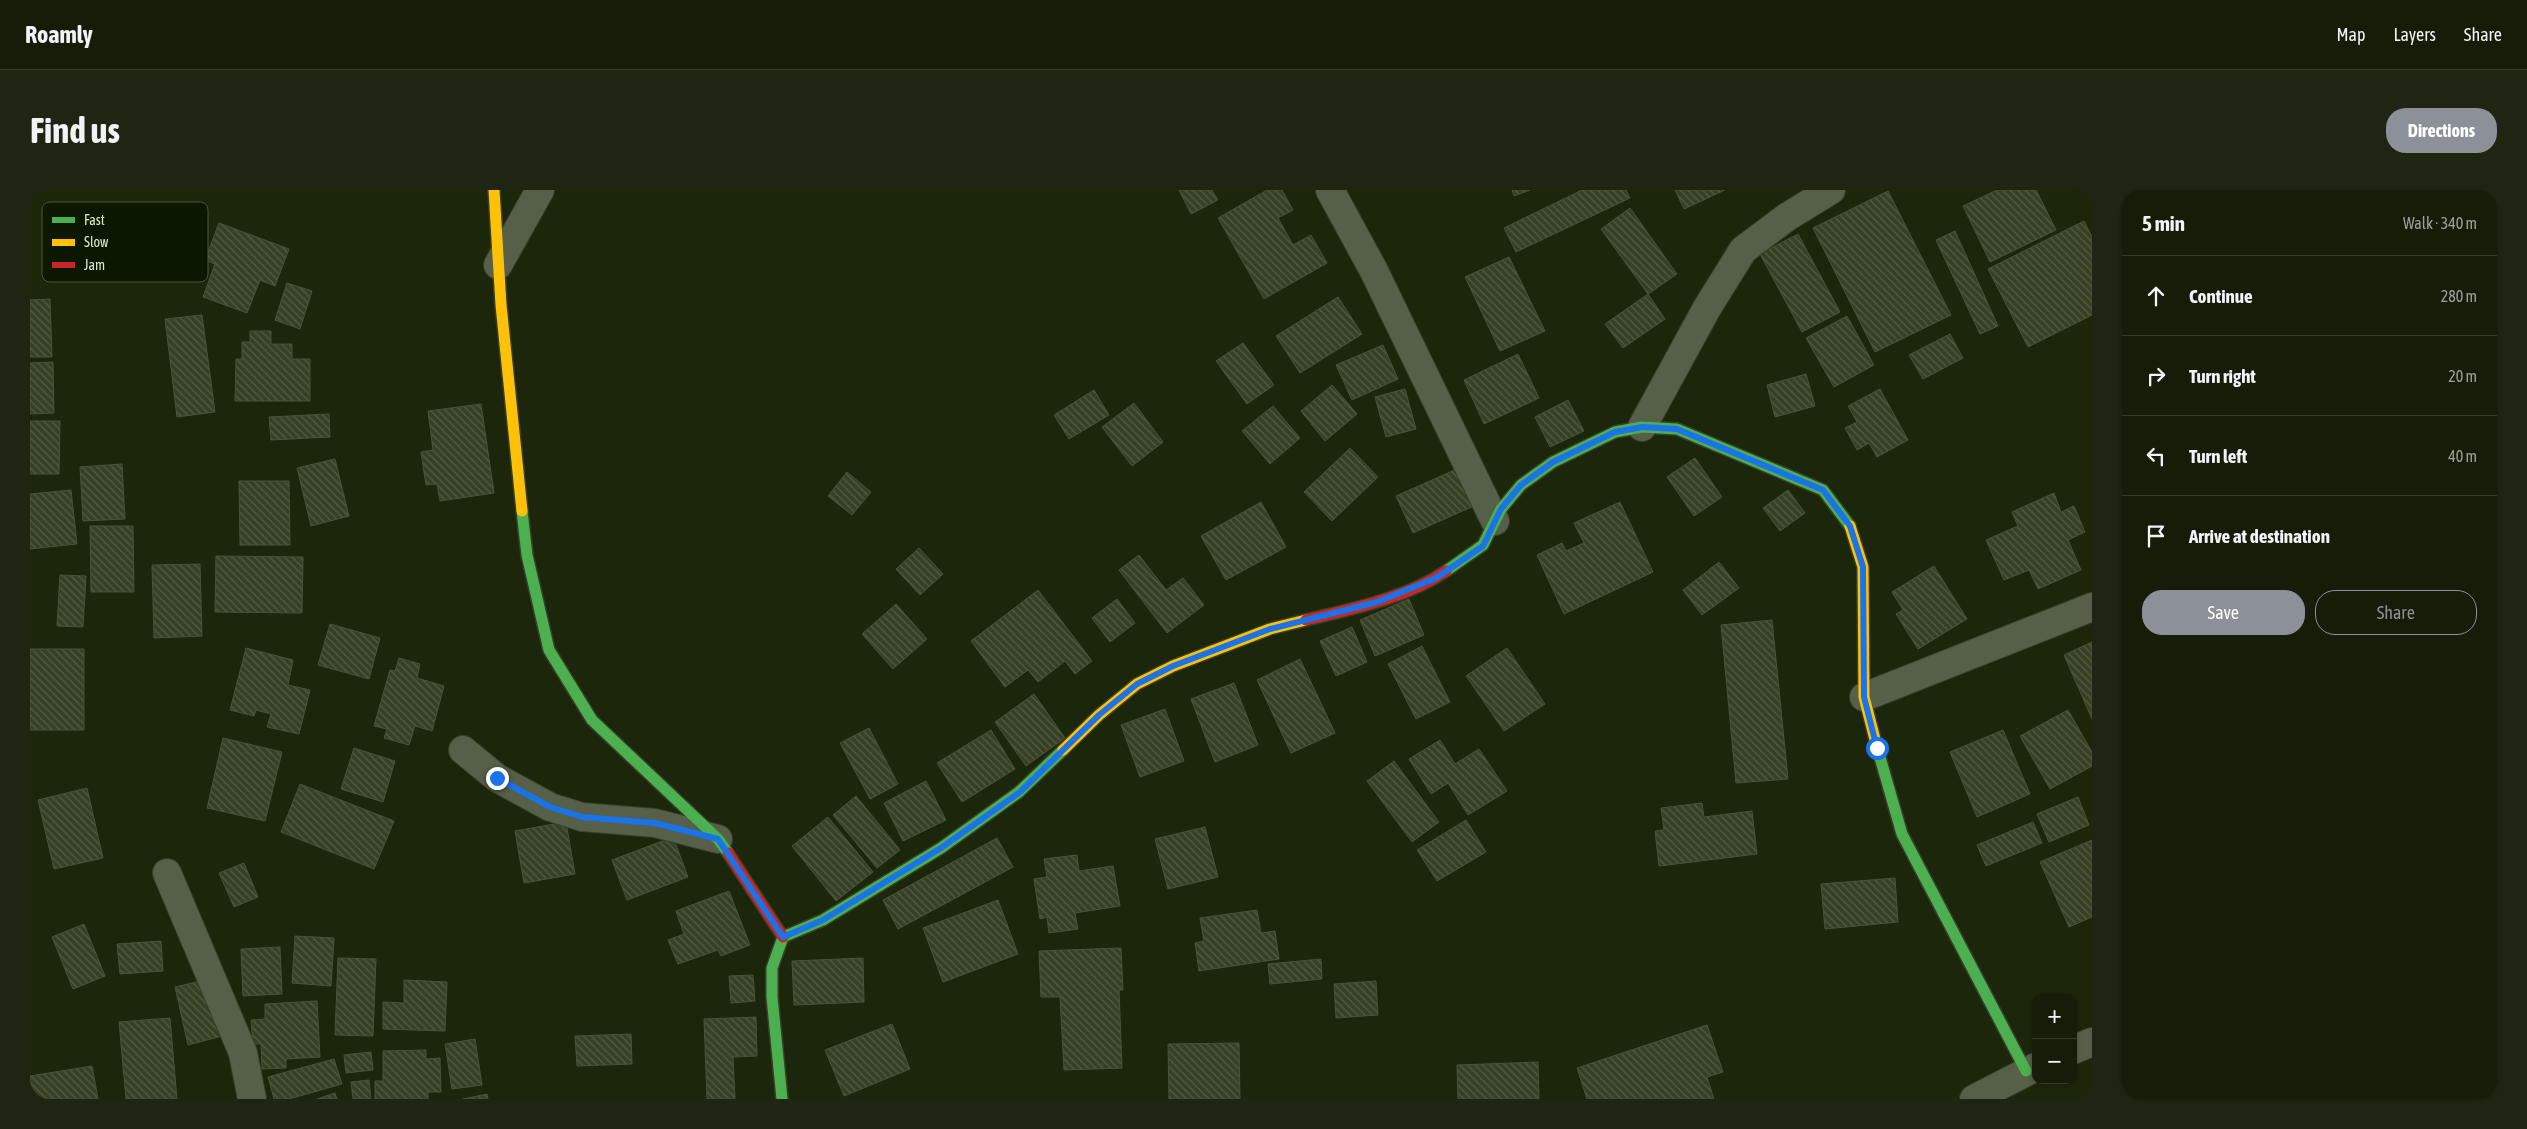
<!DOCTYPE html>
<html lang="en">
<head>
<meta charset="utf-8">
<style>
	:root { --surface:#151c08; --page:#1e2512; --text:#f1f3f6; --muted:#9da19c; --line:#343a29; --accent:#8c9099 }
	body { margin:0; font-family:"Asap Condensed",sans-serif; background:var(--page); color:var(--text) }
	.controls { position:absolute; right:15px; bottom:15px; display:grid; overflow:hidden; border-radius:10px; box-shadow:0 1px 4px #0004 }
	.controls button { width:45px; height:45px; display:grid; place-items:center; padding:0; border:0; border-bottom:1px solid var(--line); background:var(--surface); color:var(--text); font:25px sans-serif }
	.stop { position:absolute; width:15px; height:15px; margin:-11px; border:4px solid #1a73e8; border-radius:50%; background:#fff }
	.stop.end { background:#1a73e8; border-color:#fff; box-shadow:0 1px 5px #0008 }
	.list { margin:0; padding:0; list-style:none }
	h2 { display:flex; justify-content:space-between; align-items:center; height:65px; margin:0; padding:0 20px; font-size:21px }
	h2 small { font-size:16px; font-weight:400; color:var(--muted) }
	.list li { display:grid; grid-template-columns:32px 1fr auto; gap:15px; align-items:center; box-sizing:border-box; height:80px; padding:0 20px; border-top:1px solid var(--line) }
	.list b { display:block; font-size:19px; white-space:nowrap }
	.list em { font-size:16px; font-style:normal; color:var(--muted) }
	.actions { display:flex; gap:10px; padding:15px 20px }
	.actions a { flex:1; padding:11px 0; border:1px solid var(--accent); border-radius:20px; text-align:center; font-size:18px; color:var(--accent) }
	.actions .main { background:var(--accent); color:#fff }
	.icon { flex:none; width:28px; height:28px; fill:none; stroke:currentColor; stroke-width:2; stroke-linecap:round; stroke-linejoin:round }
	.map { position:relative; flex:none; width:2062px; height:909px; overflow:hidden; border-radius:20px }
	header { display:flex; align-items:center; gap:30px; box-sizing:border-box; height:70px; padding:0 25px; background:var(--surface); border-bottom:1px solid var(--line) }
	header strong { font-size:24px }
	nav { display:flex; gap:28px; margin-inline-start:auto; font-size:18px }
	.intro { display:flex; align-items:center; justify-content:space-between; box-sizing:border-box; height:120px; padding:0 30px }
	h1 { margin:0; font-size:35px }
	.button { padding:12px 22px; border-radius:20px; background:var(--accent); color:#fff; font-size:18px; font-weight:700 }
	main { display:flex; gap:30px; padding:0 30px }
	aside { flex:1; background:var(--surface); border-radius:20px; box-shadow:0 1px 4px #0004 }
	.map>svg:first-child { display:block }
	.building { fill:url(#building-back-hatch); stroke:#485339 }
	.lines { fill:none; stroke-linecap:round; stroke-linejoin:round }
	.street-casing { stroke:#373f2b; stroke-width:30 }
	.fast-casing { stroke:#373f2b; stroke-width:14 }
	.slow-casing { stroke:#373f2b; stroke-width:14 }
	.jam-casing { stroke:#373f2b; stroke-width:14 }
	.street { stroke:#566048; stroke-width:28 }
	.fast { stroke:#4caf50; stroke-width:11 }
	.slow { stroke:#ffc107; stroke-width:11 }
	.jam { stroke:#c62828; stroke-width:11 }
	.route { stroke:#1a73e8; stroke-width:6 }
	.key { fill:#0c1700; stroke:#4a563c; stroke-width:1 }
	.key-label { font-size:14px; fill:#daeac8 }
</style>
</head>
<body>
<header>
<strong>Roamly</strong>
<nav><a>Map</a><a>Layers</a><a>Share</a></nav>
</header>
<div class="intro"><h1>Find us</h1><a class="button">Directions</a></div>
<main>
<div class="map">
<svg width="2062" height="909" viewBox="0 0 2062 909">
	<defs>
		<pattern id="building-back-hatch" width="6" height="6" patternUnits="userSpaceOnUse" patternTransform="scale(1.25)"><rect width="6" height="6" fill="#364025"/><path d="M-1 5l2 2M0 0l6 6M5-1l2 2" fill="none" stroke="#525c43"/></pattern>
	</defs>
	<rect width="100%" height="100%" fill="#1c260b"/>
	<path class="building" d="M1149,0H1182L1188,10L1161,24Z
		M1237,0H1252L1263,20L1248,28L1263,55L1281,45L1297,73L1234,109L1188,28Z
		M1482,0H1500L1484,6Z
		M1552,0H1596L1600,8L1486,62L1474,38Z
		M1645,0H1695L1654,19Z
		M1967,0H2006L2026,40L1960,72L1933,16Z
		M1858,1L1921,125L1845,162L1783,38Z
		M1600,18L1647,84L1618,104L1571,39Z
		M2054,31L2062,47V125L1998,157L1958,79Z
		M189,33L259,59L245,96L230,90L217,123L173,107L185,74L175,70Z
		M1925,41L1968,136L1950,144L1906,50Z
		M1768,44L1810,122L1772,142L1730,64Z
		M1479,67L1515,141L1470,161L1435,87Z
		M257,93L282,101L270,139L245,130Z
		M1618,104L1635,129L1593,158L1575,134Z
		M1308,107L1332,144L1270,183L1246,146Z
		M20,109L22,167H0V110Z
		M172,125L185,222L147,227L135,129Z
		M1817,126L1844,175L1804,197L1776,148Z
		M220,141H241V154H262V169H280V211H205L206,169H212V152H220Z
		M1920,144L1933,168L1893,189L1879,165Z
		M1213,153L1244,195L1217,214L1186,171Z
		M1353,155L1368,189L1322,210L1306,175Z
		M1488,164L1509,208L1454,234L1434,190Z
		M23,172L24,223L0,224V173Z
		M1776,184L1785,216L1745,227L1737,195Z
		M1302,195L1327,224L1295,251L1271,221Z
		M1375,199L1386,239L1356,247L1345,207Z
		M1850,199L1878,250L1847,267L1839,253L1827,260L1815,238L1827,232L1818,216Z
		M1064,200L1079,225L1039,249L1024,225Z
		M1538,210L1554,241L1520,257L1505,227Z
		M1104,213L1133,252L1102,276L1072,237Z
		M451,214L464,303L410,311L407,294L396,295L391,262L403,260L398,221Z
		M1243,216L1270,248L1240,274L1212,241Z
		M299,224L300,247L241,250L239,227Z
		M0,231H30L29,284H0Z
		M1320,258L1348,287L1302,331L1274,302Z
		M1665,268L1692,307L1664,326L1637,287Z
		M305,269L319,326L281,336L267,278Z
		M92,274L95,329L53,331L50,277Z
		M1429,278L1446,315L1383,343L1366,306Z
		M817,282L841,302L822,325L798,306Z
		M209,291H259L260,355H210Z
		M41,300L47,354L0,359V304Z
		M1758,300L1775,323L1750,341L1733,318Z
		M2024,303L2031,322L2044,316L2055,342L2038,350L2051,380L2008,399L1999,380L1974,390L1956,350L1988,336L1982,322Z
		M1231,312L1256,357L1196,390L1171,346Z
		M1590,312L1623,382L1534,424L1507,365L1532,353L1536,361L1554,353L1544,333Z
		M60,336H103L104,402H61Z
		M889,358L913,384L890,405L866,379Z
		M1109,365L1136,400L1153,388L1174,415L1137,443L1089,380Z
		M186,366L273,367L272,423L185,422Z
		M1689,372L1709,398L1672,425L1653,400Z
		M170,374L172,446L124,448L122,375Z
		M1904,376L1937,429L1888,459L1866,424L1873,420L1862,402Z
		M30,385L56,386L53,437L27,436Z
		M1008,400L1062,471L1045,484L1035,471L1008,492L998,480L975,497L941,451Z
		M1087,409L1105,433L1080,452L1062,428Z
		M1379,409L1394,445L1345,466L1330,430Z
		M866,414L897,449L863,479L832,444Z
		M1742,430L1758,589L1706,593L1691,435Z
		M300,434L350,448L339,489L288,475Z
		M1322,437L1337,472L1306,486L1290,451Z
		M2062,452V529L2034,465Z
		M1392,456L1420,512L1386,529L1358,474Z
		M216,458L263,470L258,495L280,500L269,544L237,537L241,524L226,520L224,526L200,520Z
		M1477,458L1515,514L1474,541L1436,486Z
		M0,459H54V540H0Z
		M369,468L390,474L387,488L414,496L402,541L385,536L379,555L354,548L357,539L344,536L360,480L365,481Z
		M1270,469L1305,543L1261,563L1227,490Z
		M1204,493L1228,555L1185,572L1161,509Z
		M1004,504L1035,548L996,576L965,532Z
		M1135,519L1154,571L1110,587L1091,535Z
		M2038,520L2062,562V576L2020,599L1990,546Z
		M839,538L868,594L840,609L810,553Z
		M961,540L985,579L932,612L907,573Z
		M1973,540L2000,604L1947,627L1920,562Z
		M193,548L252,562L235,631L177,618Z
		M1410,550L1425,574L1449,559L1477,601L1438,625L1418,593L1401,604L1379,569Z
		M324,558L365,571L353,612L311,599Z
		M1364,571L1409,632L1382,652L1337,591Z
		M896,591L916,630L873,651L854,613Z
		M270,594L364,631L344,679L251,642Z
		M57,598L73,668L24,679L8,610Z
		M826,606L870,660L847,678L803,625Z
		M2048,607L2059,635L2019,652L2007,624Z
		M1672,613L1674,627L1722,621L1727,664L1629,676L1625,641L1634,640L1631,618Z
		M798,627L843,682L806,711L762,656Z
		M1436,630L1456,662L1407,691L1387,660Z
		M536,632L545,684L494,693L485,641Z
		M2003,632L2012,653L1956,676L1947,655Z
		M1175,637L1188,687L1138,699L1125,649Z
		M643,647L658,687L597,710L582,670Z
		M967,648L983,677L868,739L853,710Z
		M2062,650V727L2039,737L2010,672Z
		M1047,665L1049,681L1083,676L1090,716L1045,723L1048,739L1019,743L1017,727L1010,729L1004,689L1017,687L1014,669Z
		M214,673L228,707L204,717L189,683Z
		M1865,688L1868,732L1795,739L1791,694Z
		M699,701L720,755L691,766L688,760L648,774L638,750L654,744L646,721Z
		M968,710L988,764L913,792L893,738Z
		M1227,720L1231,743L1245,741L1249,769L1169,781L1165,753L1174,751L1170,728Z
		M54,734L75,786L43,799L22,747Z
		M265,746L304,748L301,796L262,793Z
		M131,751L133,781L90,784L87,754Z
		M250,757L252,804L213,806L211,759Z
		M1091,758L1093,800H1089L1092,878L1034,880L1030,807H1011L1009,761Z
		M308,768L346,769L343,846L305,845Z
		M833,768L834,812L764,815L762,771Z
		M1291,769L1292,789L1240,794L1238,774Z
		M723,785L725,811L701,813L699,786Z
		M179,789L192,846L158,855L145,797Z
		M374,790L417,792L415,841L353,839V812L374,813Z
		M1346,791L1348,825L1306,828L1304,794Z
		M287,811L290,867L256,869V878L232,879L231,854H223L221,830L235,829V814Z
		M726,827L727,866L703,867L705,909H677L674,829Z
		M140,828L147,909H96L89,832Z
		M862,834L880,879L814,906L795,860Z
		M1677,835L1693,882L1677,887L1684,909H1557L1547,878Z
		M601,844L602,874L547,876L545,846Z
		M445,849L452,895L422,899L415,854Z
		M1209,853L1210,909H1139L1138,854Z
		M396,860V869L410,868L411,902H398V909H345V891H353V861Z
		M341,862L343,880L316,883L314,865Z
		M304,869L312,894L259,909H244L238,887Z
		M1508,872L1509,909H1428L1427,875Z
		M62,876L68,909H0V886Z
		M339,890L341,909H323L321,892Z
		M305,903L307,909H287Z
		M457,904L458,909H433Z"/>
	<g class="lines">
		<defs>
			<path id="street" d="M1300,0L1344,81L1465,331
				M468,75L510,0
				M1612,237L1677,118L1713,60L1757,27L1801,0
				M1834,507L2062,417
				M433,560L467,588L520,617L552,627L625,633L688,649
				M137,683L213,863L222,909
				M2043,860L2062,852
				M1944,909L2006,877"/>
			<path id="fast" d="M492,321L497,365L519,460L562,530L688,649L698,663
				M1416,381L1453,355L1471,319L1491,295L1523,272L1585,242L1612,237L1647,239L1793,300L1820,336
				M1847,557L1872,644L1996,881
				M752,909L742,807V778L753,747L793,730L911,658L989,602L1033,560"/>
			<path id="slow" d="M464,0L471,115L492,321
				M1820,336L1833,377L1834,507L1847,557
				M1033,560L1069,525L1107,494L1143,476L1240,439L1276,430"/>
			<path id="jam" d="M1276,430C1321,419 1377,408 1416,381
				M698,663L753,747"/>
		</defs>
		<use href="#street" class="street-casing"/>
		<use href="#fast" class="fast-casing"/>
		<use href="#slow" class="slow-casing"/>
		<use href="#jam" class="jam-casing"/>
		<use href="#street" class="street"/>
		<use href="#fast" class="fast"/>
		<use href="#slow" class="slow"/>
		<use href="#jam" class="jam"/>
	</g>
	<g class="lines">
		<path class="route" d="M467,588L520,617L552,627L625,633L688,649L753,747L793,730L911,658L990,602L1069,525L1107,494L1143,476L1240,439L1347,412L1406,388L1453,356L1471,319L1491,295L1523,272L1585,242L1612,237L1647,239L1793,300L1820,336L1833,377L1834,507L1847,558"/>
	</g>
	<rect x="12" y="12" width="166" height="80" rx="8" class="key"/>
	<rect x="22" y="27" width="23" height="6" fill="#4caf50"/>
	<rect x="22" y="49" width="23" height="7" fill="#ffc107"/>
	<rect x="22" y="72" width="23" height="6" fill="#c62828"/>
	<g class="key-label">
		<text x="54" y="35">Fast</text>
		<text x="54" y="57">Slow</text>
		<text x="54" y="80">Jam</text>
	</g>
</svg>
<div class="controls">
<button>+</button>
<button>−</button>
</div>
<div class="stop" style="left:1847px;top:558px"></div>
<div class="stop end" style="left:467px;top:588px"></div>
</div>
<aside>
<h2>5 min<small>Walk · 340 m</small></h2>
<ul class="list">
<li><svg class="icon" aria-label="ahead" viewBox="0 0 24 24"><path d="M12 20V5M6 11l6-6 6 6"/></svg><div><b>Continue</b></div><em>280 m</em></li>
<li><svg class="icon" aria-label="right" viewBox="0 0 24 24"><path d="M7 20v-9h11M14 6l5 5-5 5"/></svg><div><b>Turn right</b></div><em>20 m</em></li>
<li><svg class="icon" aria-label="left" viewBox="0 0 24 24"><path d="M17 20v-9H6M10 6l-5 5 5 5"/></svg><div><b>Turn left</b></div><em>40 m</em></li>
<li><svg class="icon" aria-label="arrive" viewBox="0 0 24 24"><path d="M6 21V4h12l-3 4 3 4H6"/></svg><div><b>Arrive at destination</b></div></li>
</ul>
<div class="actions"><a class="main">Save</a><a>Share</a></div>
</aside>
</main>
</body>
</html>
